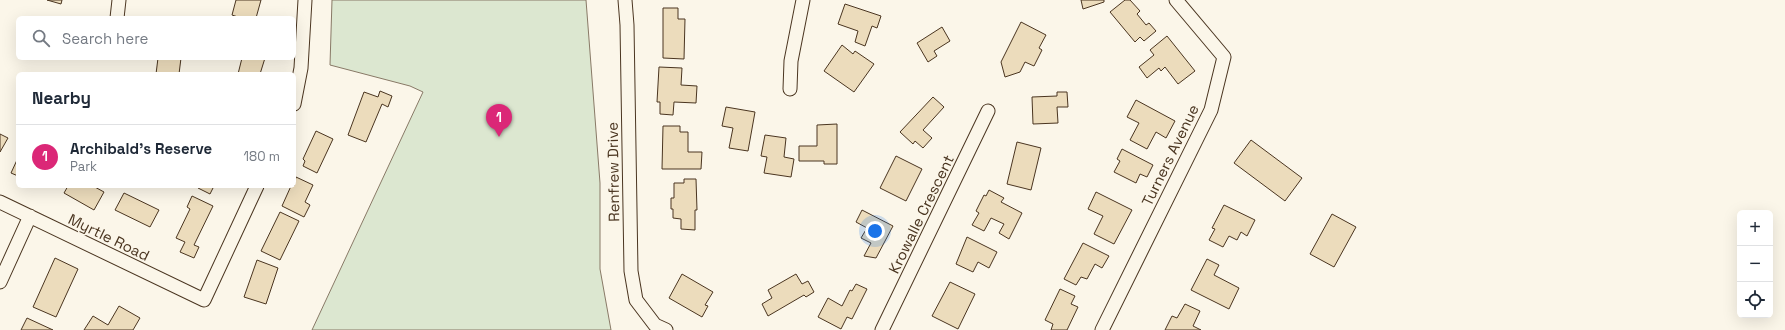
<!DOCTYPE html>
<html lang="en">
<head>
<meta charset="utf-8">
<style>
	:root { --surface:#fff; --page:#f2f2f3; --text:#1f2937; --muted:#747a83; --line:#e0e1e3; --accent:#db2777 }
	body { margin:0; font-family:"Space Grotesk",sans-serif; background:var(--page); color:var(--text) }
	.controls { position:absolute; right:12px; bottom:12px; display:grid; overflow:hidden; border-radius:6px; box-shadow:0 4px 16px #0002 }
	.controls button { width:36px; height:36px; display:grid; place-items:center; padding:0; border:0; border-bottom:1px solid var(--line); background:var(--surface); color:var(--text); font:20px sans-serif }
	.you { position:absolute; left:875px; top:231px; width:14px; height:14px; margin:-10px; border:3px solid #fff; border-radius:50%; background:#1a73e8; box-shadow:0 0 0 6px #1a73e833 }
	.badge { display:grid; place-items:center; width:26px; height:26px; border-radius:50%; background:var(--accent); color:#fff; font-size:13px; font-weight:700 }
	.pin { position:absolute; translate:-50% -33px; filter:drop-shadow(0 1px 2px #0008) }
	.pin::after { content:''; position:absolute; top:21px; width:14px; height:12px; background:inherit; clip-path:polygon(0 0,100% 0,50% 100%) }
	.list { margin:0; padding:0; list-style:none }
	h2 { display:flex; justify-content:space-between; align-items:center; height:52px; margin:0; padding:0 16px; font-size:17px }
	h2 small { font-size:13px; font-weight:400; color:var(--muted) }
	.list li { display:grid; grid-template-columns:26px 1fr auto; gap:12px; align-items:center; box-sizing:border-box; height:64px; padding:0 16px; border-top:1px solid var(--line) }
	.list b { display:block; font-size:15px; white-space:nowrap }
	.list p { margin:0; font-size:13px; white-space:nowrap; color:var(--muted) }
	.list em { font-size:13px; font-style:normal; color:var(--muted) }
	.icon { flex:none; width:22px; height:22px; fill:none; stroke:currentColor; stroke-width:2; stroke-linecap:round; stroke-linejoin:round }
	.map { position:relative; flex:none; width:1785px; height:330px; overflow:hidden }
	.search { position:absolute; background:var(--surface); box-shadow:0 4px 16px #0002; left:16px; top:16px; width:280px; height:44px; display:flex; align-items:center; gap:10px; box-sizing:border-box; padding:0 14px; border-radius:6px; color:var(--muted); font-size:15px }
	.panel { position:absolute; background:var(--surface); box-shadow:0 4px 16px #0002; left:16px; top:72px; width:280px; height:116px; border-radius:6px }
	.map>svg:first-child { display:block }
	.green { fill:#dce7d0; stroke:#887966 }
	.building { fill:#ecdcbc; stroke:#4a3520 }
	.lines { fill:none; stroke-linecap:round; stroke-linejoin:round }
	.minor-casing { stroke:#4a3520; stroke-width:15 }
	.minor { stroke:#fbf6e9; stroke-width:13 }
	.labels { text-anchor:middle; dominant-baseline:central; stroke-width:3; stroke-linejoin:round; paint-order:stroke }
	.street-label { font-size:15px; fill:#4a3520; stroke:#fbf6e9 }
</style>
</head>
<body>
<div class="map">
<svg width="1785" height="330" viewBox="0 0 1785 330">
	<rect width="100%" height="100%" fill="#fbf6e9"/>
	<path class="green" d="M332,0H586L600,183V269L611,330H312L423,92L410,86L330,65Z"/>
	<path class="building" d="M47,0H62L61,4Z
		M236,0H261L256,18H241L232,15Z
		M1081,0H1104V2L1083,9Z
		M1125,0H1130L1140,11L1137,14L1146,25L1149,23L1156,31L1144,41L1140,37L1135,42L1110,12Z
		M845,4L881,16L877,28L872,26L865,46L855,42L858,31L838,24Z
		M663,8H678V19H685L684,59L663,58Z
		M1021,22L1046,35L1039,48L1042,50L1034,66L1025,62L1020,72L1005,77L1001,62Z
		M942,27L950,41L934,51L937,56L928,62L917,43Z
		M1167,36L1195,71L1178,84L1165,67L1161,71L1159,68L1147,78L1139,67L1154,55L1150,50Z
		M842,45L853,54L855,51L874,64L854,92L824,71Z
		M158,58H181L179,74H156Z
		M242,58H265L260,74H238Z
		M659,67L682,68L681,85L697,86L696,103L674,102L673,115L660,114V102H657Z
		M380,91L392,96L388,107L382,104L366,142L348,135L364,92L378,97Z
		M1057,92H1067L1068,107H1057L1058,123L1033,124L1032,97L1057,96Z
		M933,97L944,107L923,130L932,138L923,148L915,141L913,144L900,132Z
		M1136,100L1175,121L1166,138L1156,132L1147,149L1130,140L1139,123L1127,117Z
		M726,107L755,112L748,151L729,148L733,128L722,126Z
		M837,124V164H824V161H799V146H817V125Z
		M663,126H680V132H688V152H702L701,169H662Z
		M316,131L333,139L317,173L303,166L305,161L303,159Z
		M0,134L8,138L0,152Z
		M765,135L786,138L784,157L794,159L791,177L764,173L767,157L761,156Z
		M1251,140L1302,178L1285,201L1234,163Z
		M1017,142L1041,148L1031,190L1007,184Z
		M1122,149L1153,165L1147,177L1140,174L1136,183L1114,172L1120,161L1117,159Z
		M896,156L922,169L906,201L880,188Z
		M17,160L18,161V176L11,173Z
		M296,177L313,185L305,202L310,205L304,217L282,206L291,186H294Z
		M684,179H696L697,210H695V230L681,229V219L673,218V209H671V198H674V183H684Z
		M68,186H93L104,192L94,210L64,193Z
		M199,186H214L210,194L198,188Z
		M989,190L1004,198L1001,202L1022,213L1009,239L999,233L1004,224L991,218L984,231L972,225L979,213L976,211L984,195L986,196Z
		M1096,192L1132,210L1114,244L1094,234L1103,216L1088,209Z
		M124,193L159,210L150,227L115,210Z
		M192,196L213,206L194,245L199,247L194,258L180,252L185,242L176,238L190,209L187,207Z
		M1224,205L1255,220L1247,236L1241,232L1237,240L1229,236L1223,247L1209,240L1215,229L1212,228Z
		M862,210L893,226L876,258L864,256L871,243L861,238L867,228L856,222Z
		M280,212L299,221L280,260L261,251Z
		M1332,214L1356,227L1334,267L1310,254Z
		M967,237L997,252L989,268L978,262L973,272L956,264Z
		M1083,243L1109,256L1102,268L1095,264L1087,279L1081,277L1076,285L1064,279Z
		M55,258L78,269L56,317L33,307Z
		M1207,259L1219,265L1214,275L1239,288L1229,309L1191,290Z
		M257,260L278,268L266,304L244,297Z
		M682,274L713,292L705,305L708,306L702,317L669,298Z
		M796,274L802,284L808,281L814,292L806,297L804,295L768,316L762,304L772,298L768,290Z
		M950,282L975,294L958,329L932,316Z
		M856,284L867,289L852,319L847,317L841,329L818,317L828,298L842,306L850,290L852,291Z
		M1060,289L1075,296L1071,304L1078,307L1067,330H1051L1053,324L1045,320Z
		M1185,304L1200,311L1193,326L1201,330H1165L1172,316L1177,318Z
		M119,306L140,318L133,330H84L93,316L108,325Z
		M27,318L53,330H21Z"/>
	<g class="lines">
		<defs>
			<path id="minor" d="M625,0L627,25L631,271L636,300L655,325L666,330
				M117,18L119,0
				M790,89L791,61L803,0
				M294,104L301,68L305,0
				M0,202L204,300L257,186
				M0,282L30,216
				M882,330L988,111
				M1102,330L1211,110L1224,57L1176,0"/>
		</defs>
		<use href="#minor" class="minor-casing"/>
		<use href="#minor" class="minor"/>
	</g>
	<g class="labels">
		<g class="street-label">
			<text transform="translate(1170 155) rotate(-64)">Turners Avenue</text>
			<text transform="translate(613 172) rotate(-91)">Renfrew Drive</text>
			<text transform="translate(921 214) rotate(-64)">Krowalle Crescent</text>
			<text transform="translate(109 237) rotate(26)">Myrtle Road</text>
		</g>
	</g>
</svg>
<div class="controls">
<button>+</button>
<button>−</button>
<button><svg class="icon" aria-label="locate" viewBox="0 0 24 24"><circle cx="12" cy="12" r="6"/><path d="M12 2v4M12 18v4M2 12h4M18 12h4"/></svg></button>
</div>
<div class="you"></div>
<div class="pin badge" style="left:499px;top:137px">1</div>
<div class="search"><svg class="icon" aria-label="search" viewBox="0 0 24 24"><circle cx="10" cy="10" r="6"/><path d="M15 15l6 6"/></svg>Search here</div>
<section class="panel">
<h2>Nearby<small></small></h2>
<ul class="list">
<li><span class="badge">1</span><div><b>Archibald's Reserve</b><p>Park</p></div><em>180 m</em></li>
</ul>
</section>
</div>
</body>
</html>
